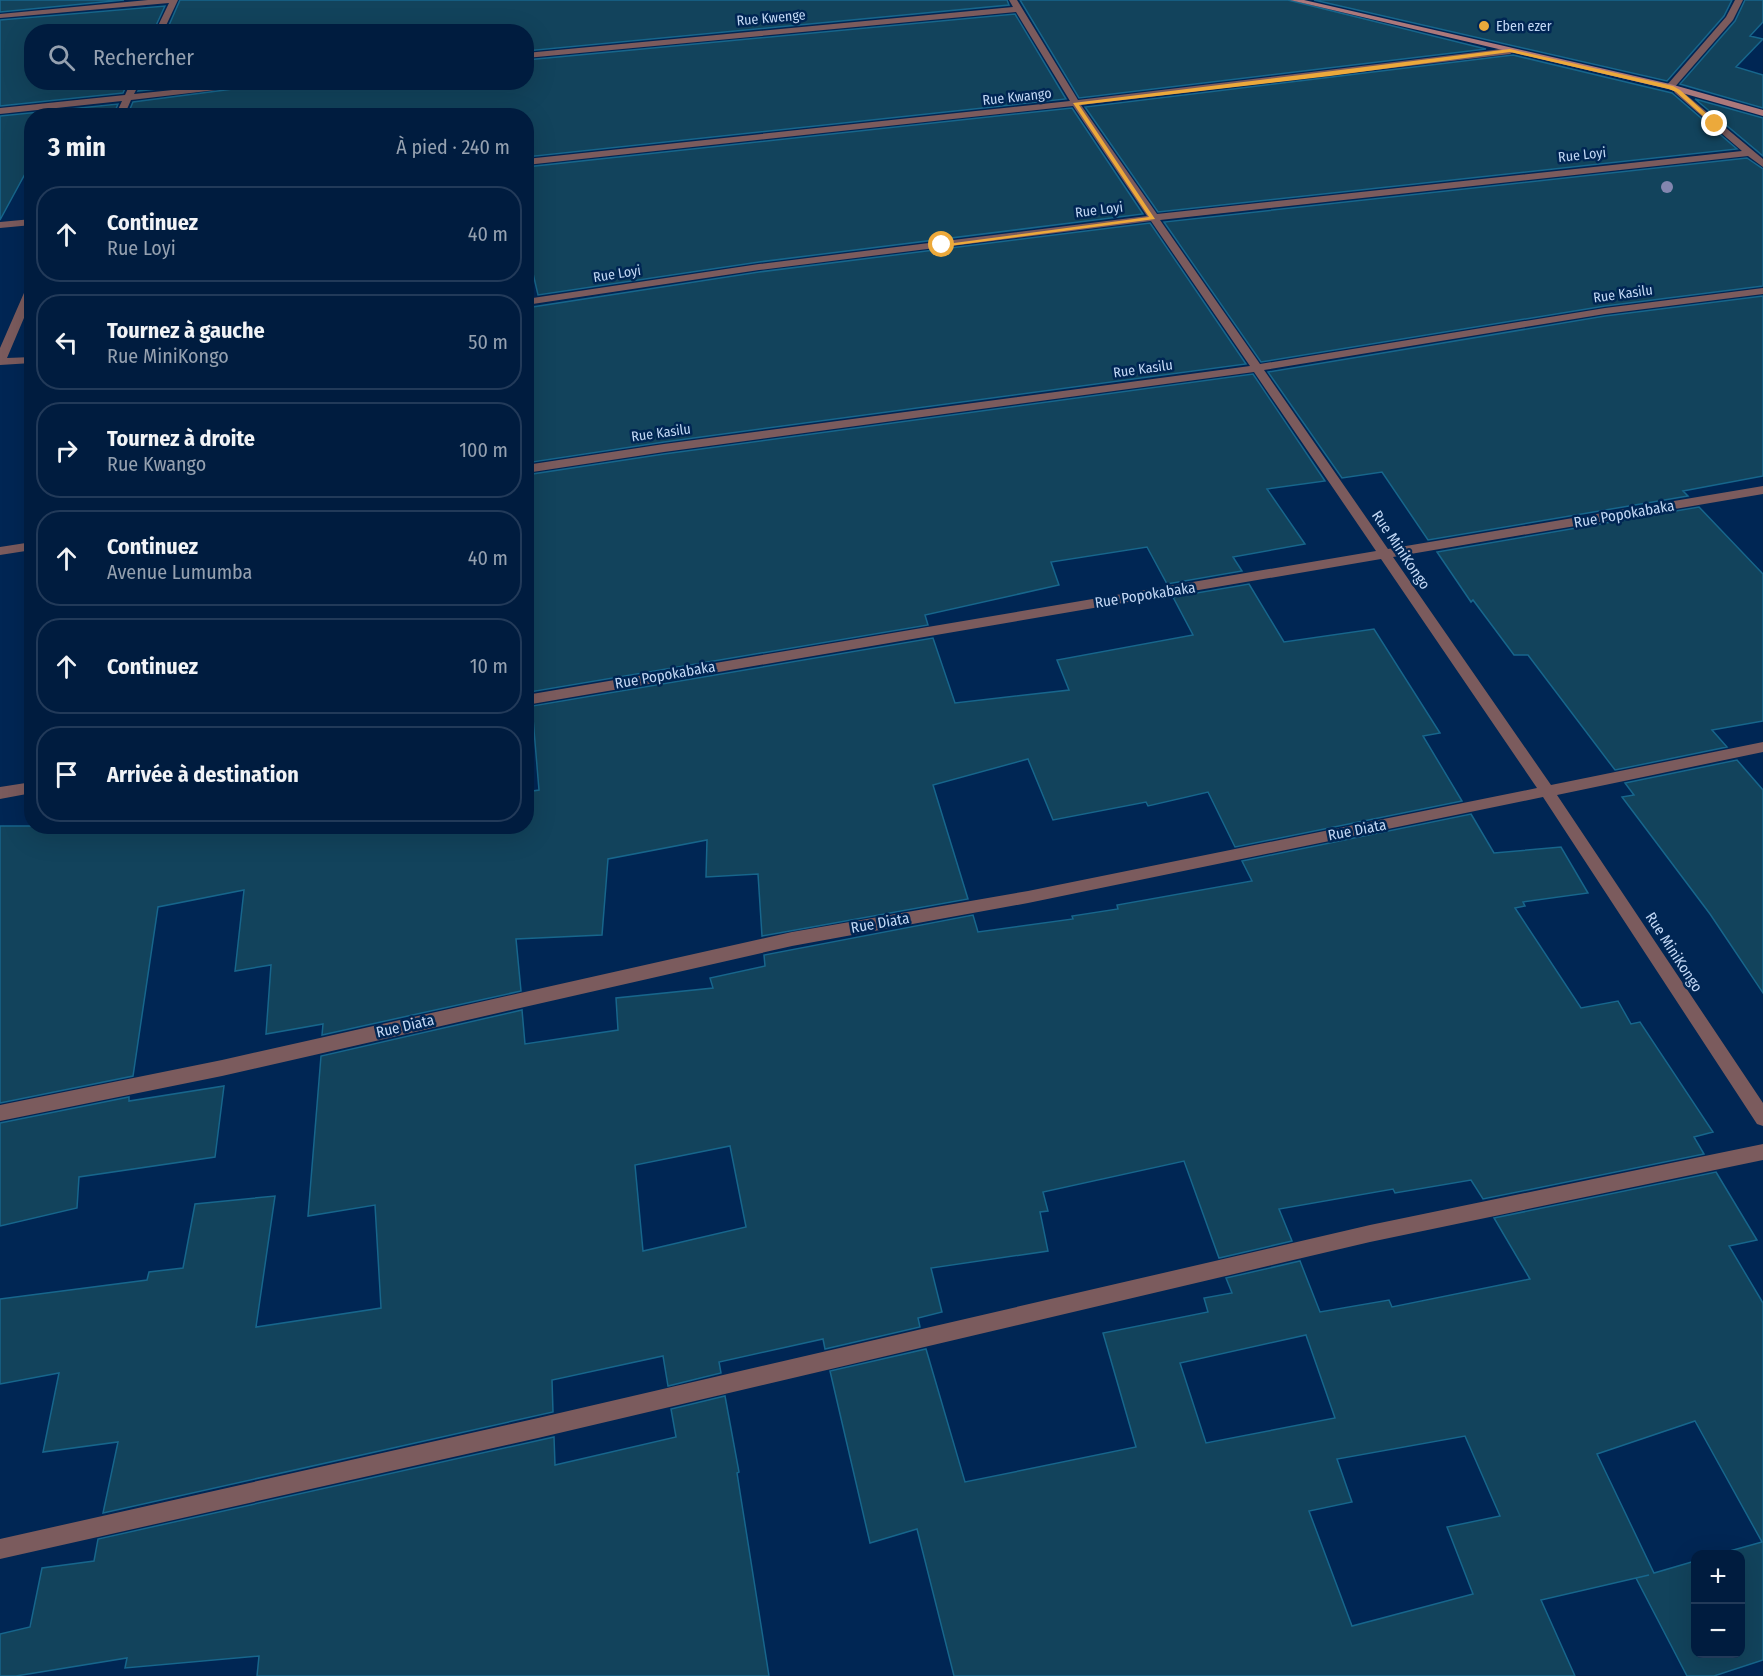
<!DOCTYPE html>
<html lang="fr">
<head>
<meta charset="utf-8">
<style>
	:root { --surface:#001c3f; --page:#0e294a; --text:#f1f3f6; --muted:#95a1b0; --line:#223a59 }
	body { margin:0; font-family:"Fira Sans Condensed",sans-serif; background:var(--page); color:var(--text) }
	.controls { position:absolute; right:18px; bottom:18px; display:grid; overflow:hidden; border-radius:12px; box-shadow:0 6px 24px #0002 }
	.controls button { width:54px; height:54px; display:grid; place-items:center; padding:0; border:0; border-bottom:2px solid var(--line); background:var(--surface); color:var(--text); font:30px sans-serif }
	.stop { position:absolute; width:18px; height:18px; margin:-14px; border:4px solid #eca93b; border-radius:50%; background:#fff }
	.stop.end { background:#eca93b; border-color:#fff; box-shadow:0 2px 6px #0008 }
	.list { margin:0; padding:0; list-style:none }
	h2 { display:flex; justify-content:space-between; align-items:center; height:78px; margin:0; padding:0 24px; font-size:26px }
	h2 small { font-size:20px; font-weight:400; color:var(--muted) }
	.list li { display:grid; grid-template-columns:39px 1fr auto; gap:18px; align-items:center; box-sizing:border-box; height:96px; margin:0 12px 12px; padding:0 12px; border:2px solid var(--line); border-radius:24px }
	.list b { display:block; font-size:22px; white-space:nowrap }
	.list p { margin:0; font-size:20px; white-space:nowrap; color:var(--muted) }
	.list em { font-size:20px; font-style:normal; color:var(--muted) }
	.icon { flex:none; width:33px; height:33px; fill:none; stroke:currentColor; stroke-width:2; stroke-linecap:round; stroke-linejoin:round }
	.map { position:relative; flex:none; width:1763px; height:1676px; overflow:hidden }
	.search { position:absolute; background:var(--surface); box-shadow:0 6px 24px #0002; left:24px; top:24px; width:510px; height:66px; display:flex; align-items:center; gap:15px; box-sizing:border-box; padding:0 21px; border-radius:24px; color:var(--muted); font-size:22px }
	.panel { position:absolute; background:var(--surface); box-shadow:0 6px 24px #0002; left:24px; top:108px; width:510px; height:726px; border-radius:24px }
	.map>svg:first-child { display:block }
	.building { fill:#12435c; stroke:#17668c; stroke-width:1.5; fill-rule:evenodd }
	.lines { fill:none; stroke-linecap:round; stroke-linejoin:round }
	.street { fill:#7b5b5d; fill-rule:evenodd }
	.secondary { fill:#ab787b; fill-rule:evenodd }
	.tree { fill:#8386af }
	.route { fill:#eca93b }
	.poi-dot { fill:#eca93b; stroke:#002654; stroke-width:2 }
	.labels { text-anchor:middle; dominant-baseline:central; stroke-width:5; stroke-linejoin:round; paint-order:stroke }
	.far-street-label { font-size:14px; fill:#c2d8f5; stroke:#002654 }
	.far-poi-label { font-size:14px; fill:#c2d8f5; stroke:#002654; text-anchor:start }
	.street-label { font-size:15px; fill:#c2d8f5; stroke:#002654 }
</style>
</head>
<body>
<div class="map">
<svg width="1763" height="1676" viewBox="0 0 1763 1676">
	<rect width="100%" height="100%" fill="#002654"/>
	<path class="building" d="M0,0H124L0,12Z
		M180,0H1007L1009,5L526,51V32H166Z
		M1020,0H1288L1486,49L1079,98Z
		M1314,0H1732L1724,16L1667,81Z
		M1745,0H1763V22L1750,36L1763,39L1736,67L1763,75V108L1680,84L1735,21Z
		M165,6L153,32H32V82H128L123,93L0,106V20Z
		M1015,14L1066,99L526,157V116H127L133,102L286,82H526V60Z
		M1513,55L1672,93L1737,149L1158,212L1085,107Z
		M142,82H223L138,91Z
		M1695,99L1763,118V156Z
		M118,104L113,116H32V161L0,220V116Z
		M1072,108L1143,214L759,262L538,295L526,243V167Z
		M1747,158L1763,169V286L1605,306L1261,362L1164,222Z
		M1150,223L1246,364L664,442L526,463V308L759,272Z
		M1763,296V476L1683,491L1688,496L1428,540L1382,472L1342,478L1268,372L1605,316Z
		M1253,374L1325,481L1267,489L1305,544L1233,557L1242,571L1167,584L1147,547L1051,562L1059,585L925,615L928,625L530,692L529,683H526V475L664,454Z
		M1699,507L1763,574V721L1712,730L1727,747L1615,770L1528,655H1514L1473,600L1471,602L1437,552Z
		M1249,584L1284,642L1374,629L1440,733L1423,736L1462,801L1235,847L1208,792L1148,806L1146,802L1053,820L1028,759L933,785L968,899L762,936L758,874L706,877L707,840L608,859L602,935L516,939L521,991L322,1035L323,1024L266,1034L271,965L235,971L244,890L158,907L133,1076L0,1103V826H526V792L539,790L532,706L933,638L955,703L1069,690L1057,660L1193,635L1173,597Z
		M1737,760L1763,790V993L1710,914L1622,797L1634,795L1625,783Z
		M1471,814L1494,853L1561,847L1588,893L1523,902L1525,906L1515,908L1581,1008L1618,1001L1631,1024L1640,1022L1713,1132L1694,1137L1704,1154L1483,1199L1471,1180L1395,1193L1393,1189L1279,1209L1292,1241L1219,1258L1184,1161L1043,1192L1048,1211L1040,1212L1048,1251L931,1268L942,1312L918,1318L920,1327L825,1349L823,1339L719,1362L721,1373L668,1386L663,1356L552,1380L553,1412L103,1513L118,1442L43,1452L59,1373L0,1384V1299L147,1280L149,1272L183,1268L195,1204L275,1196L256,1327L381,1308L375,1205L308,1216L321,1056L522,1010L525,1044L618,1030L616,998L713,988L710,978L765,966L764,955L973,915L978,932L1073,919L1072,916L1118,909L1117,905L1252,881L1242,861ZM730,1146L746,1227L643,1251L635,1165Z
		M224,1086L215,1157L79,1177L77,1208L0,1226V1123L129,1097V1101Z
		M1716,1172L1757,1240L1729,1246L1763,1303V1660L1714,1676H1687L1636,1578L1649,1575L1541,1600L1575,1676H954L917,1529L870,1543L830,1371L926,1349L965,1482L1136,1447L1103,1333L1208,1312L1204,1298L1232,1293L1226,1278L1300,1261L1320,1312L1389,1300L1392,1307L1530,1279L1494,1218ZM1306,1335L1335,1418L1206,1443L1180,1363ZM1695,1421L1762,1542L1719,1554H1740V1653H1695V1561L1654,1573L1597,1454ZM1465,1436L1500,1516L1447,1527L1473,1594L1352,1626L1309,1511L1352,1502L1337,1459Z
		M725,1396L739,1472L737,1473L769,1676H257L259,1656L125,1668L127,1658L16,1676H0V1634L30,1627L42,1568L94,1561L98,1539L554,1437L555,1465L676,1437L671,1409Z"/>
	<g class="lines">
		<path class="street" d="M148,0H178L163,32H155L169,3L0,18V14Z
			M1009,0H1017L1078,100L1510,48L1514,51L1510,54L1081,105L1157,214L1742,151L1675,93L1674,91L1678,88L1763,159V167L1748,156L1160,220L1260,364L1605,308L1763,288V294L1605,314L1264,370L1388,549L1763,486V494L1393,557L1551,785L1763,742V752L1557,795L1763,1103V1126L1757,1124L1543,797L1028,903L792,946L222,1076L0,1121V1105L222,1060L792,932L1028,891L1537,788L1381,559L526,705V695L1376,551L1254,372L664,452L526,473V465L664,444L1250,366L1151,221L759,270L526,305V299L759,264L1147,216L1073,106L526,165V159L1070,101L1016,12L526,58V53L1013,7Z
			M1735,0H1743L1733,20L1673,89H1667V85L1726,17Z
			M131,82H140L134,94L250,82H284L131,100L124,116H115L122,101L0,114V108L125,95Z
			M32,219V225L0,228V222Z
			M32,283V299L7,358L32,357V363L0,365V348L27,286Z
			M32,542V550L0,555V547Z
			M32,782V793L0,799V787Z
			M1763,1144V1160L1370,1242L538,1438L0,1559V1539L538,1418L1370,1225Z"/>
		<path class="secondary" d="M1290,0H1304L1670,84L1763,110V116L1668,89Z"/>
	</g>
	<circle class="tree" cx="1667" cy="187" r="6"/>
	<path class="route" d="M1510,49L1673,86L1680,90L1718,124L1713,125L1676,92L1669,89L1510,52L1330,76L1079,105L1155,219L942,247L939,245L1149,217L1073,103Z"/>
	<circle class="poi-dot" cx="1484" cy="26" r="6"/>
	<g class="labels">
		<g class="far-street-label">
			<text transform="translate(771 18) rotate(-5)">Rue Kwenge</text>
			<text transform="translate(1017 97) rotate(-6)">Rue Kwango</text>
			<text transform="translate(1582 155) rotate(-6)">Rue Loyi</text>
			<text transform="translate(1099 210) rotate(-7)">Rue Loyi</text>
			<text transform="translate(617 274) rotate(-9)">Rue Loyi</text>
			<text transform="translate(1623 294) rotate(-8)">Rue Kasilu</text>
			<text transform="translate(1143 369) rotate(-8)">Rue Kasilu</text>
			<text transform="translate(661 433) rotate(-8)">Rue Kasilu</text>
		</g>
		<g class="far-poi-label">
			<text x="1496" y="26">Eben ezer</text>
		</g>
		<g class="street-label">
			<text transform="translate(1624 514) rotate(-10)">Rue Popokabaka</text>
			<text transform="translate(1401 550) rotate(56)">Rue MiniKongo</text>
			<text transform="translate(1145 595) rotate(-9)">Rue Popokabaka</text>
			<text transform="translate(665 675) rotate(-10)">Rue Popokabaka</text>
			<text transform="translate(1357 830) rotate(-11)">Rue Diata</text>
			<text transform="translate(880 923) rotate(-10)">Rue Diata</text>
			<text transform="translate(1674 952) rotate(57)">Rue MiniKongo</text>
			<text transform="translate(405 1026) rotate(-13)">Rue Diata</text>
		</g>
	</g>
</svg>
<div class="controls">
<button>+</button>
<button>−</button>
</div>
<div class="stop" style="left:942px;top:245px"></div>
<div class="stop end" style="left:1715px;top:124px"></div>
<div class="search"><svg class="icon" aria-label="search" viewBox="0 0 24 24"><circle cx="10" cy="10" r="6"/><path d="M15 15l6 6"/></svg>Rechercher</div>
<section class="panel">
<h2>3 min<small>À pied · 240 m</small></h2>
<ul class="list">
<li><svg class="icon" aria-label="ahead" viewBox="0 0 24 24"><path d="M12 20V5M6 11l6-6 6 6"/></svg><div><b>Continuez</b><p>Rue Loyi</p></div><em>40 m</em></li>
<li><svg class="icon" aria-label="left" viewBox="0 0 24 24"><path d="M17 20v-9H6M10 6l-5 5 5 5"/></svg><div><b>Tournez à gauche</b><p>Rue MiniKongo</p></div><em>50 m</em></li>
<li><svg class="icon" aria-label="right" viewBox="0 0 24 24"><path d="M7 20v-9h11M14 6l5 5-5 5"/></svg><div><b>Tournez à droite</b><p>Rue Kwango</p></div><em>100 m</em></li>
<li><svg class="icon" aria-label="ahead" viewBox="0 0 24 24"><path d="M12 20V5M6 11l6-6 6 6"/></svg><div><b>Continuez</b><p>Avenue Lumumba</p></div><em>40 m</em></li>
<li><svg class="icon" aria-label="ahead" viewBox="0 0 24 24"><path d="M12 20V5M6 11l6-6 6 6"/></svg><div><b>Continuez</b></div><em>10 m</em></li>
<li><svg class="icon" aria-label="arrive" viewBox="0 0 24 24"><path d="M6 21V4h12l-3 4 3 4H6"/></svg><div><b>Arrivée à destination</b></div></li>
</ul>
</section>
</div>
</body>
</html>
